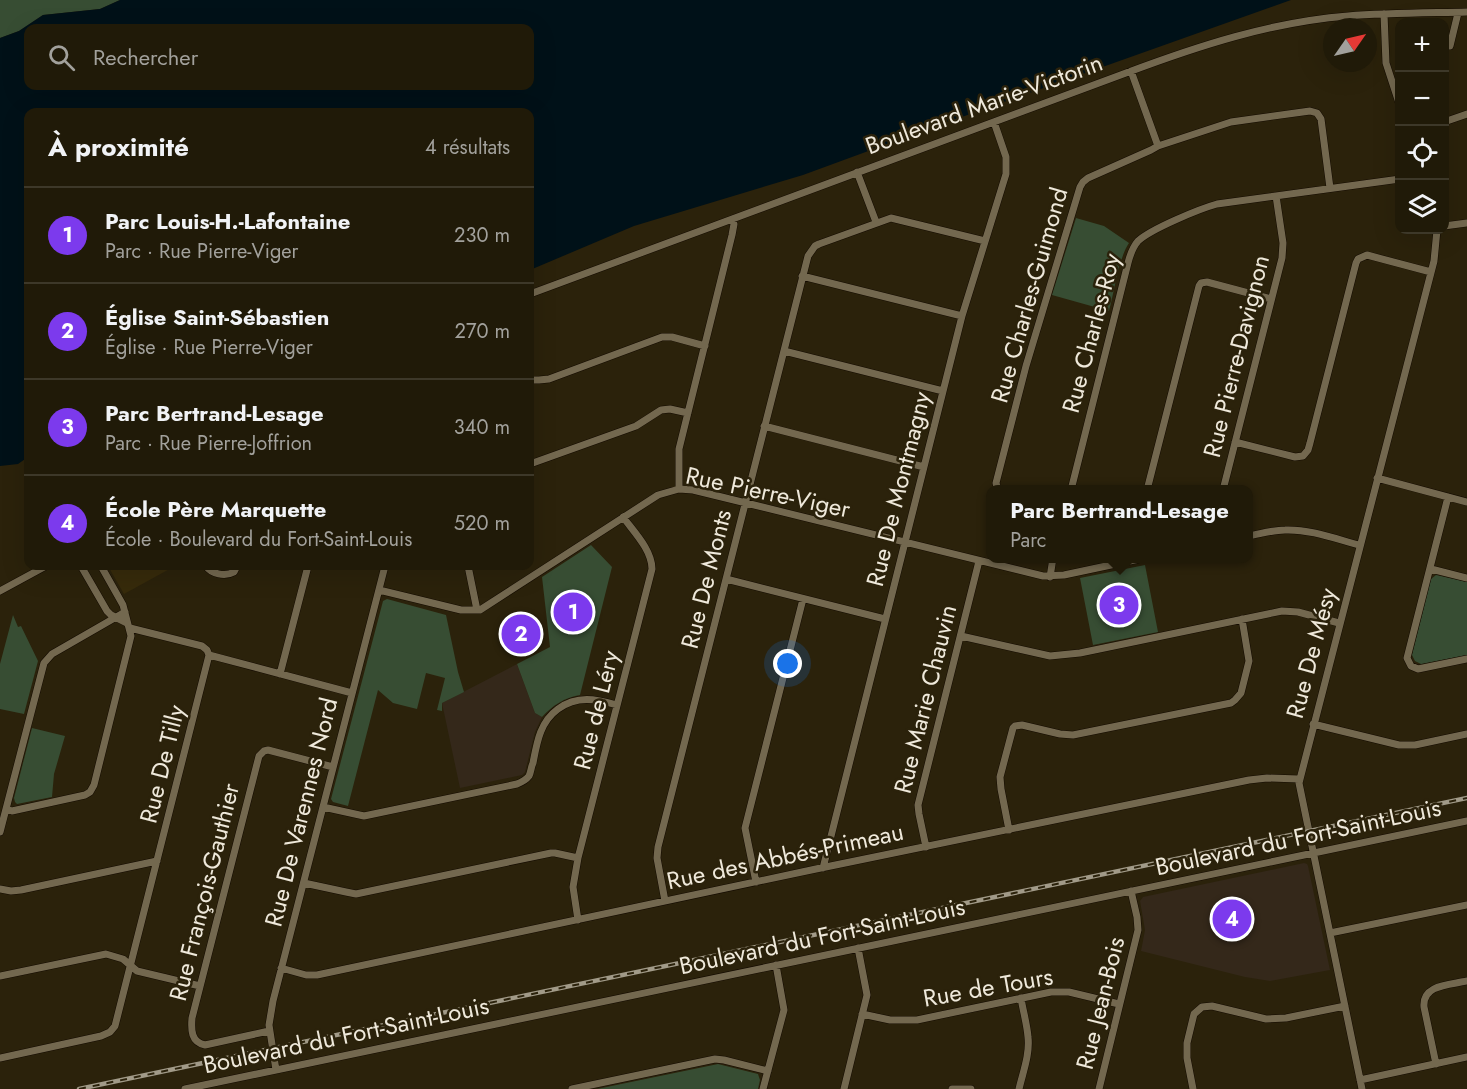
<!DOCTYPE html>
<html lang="fr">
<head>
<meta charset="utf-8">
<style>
	:root { --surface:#201a08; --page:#282312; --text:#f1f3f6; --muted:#a2a19c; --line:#3d3829; --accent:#7c3aed }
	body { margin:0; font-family:Jost,sans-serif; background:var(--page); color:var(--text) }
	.controls { position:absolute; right:18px; top:18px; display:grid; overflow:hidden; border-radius:12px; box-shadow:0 6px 24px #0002 }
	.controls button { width:54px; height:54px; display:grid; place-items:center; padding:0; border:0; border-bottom:2px solid var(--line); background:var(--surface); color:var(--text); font:30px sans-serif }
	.compass { position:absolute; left:1323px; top:18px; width:54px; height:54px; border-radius:50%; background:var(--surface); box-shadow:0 6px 24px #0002; rotate:56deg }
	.you { position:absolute; left:788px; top:664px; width:21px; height:21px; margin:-15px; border:4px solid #fff; border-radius:50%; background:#1a73e8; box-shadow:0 0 0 9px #1a73e833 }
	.badge { display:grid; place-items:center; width:39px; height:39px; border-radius:50%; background:var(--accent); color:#fff; font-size:20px; font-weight:700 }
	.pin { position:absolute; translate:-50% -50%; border:3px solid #fff; box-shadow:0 2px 6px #0006 }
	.popup { position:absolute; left:986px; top:485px; width:267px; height:78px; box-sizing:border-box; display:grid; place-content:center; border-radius:12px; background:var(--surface); filter:drop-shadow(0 2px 4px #0005); font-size:20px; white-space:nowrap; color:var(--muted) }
	.popup b { font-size:22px; color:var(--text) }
	.popup::after { content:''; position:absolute; left:50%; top:100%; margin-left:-12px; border:12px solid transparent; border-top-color:var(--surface) }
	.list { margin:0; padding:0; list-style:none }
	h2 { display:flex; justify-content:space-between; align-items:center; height:78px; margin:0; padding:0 24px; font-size:26px }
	h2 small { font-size:20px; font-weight:400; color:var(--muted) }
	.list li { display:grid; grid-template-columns:39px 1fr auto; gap:18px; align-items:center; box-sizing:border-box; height:96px; padding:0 24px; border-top:2px solid var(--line) }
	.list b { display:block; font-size:22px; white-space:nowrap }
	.list p { margin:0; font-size:20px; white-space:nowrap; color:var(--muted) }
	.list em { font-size:20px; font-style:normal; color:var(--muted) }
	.icon { flex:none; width:33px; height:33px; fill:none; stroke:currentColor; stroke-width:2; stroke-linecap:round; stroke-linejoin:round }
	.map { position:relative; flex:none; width:1467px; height:1089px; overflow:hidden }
	.search { position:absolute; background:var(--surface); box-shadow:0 6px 24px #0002; left:24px; top:24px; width:510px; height:66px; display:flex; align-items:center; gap:15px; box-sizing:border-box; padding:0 21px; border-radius:12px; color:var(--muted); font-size:22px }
	.panel { position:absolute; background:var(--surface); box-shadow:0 6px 24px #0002; left:24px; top:108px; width:510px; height:462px; border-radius:12px }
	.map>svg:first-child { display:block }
	.built { fill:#372b0b }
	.education { fill:#34281a }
	.green { fill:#374d33 }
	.water { fill:#001118; fill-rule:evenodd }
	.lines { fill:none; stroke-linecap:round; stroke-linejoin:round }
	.minor-casing { stroke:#140b00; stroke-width:8 }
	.minor { stroke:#73684f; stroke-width:7 }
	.rail-casing { stroke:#a19a88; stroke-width:4.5 }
	.rail { stroke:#2b220b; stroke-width:2; stroke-dasharray:7; stroke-linecap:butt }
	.labels { text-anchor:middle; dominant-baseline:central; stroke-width:5; stroke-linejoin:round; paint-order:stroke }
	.street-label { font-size:24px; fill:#efe9db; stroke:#2b220b }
</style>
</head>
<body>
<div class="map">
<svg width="1467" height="1089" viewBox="0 0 1467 1089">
	<rect width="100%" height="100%" fill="#2b220b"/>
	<path class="built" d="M108,566H175L124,594Z"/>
	<path class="education" d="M517,664L535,713L542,717L535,732L525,772L522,775L460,788L442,703Z
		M1304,863L1307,864L1308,866L1330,970L1270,981L1245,977L1141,951L1145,930L1140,901L1143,897Z"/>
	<path class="green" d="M0,0H120L100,9L43,15L19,31L0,38Z
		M1076,218L1104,226L1129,243C1119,257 1114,293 1109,311L1052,295Z
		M591,545L612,567L580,695C564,698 553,705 542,717L535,713L517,664L550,647L542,577Z
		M1145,565L1158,632L1093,645L1080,578Z
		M1436,575L1467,582V655L1421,664L1415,661L1412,655L1431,579Z
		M387,599L446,615L458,672L464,692L442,703V711L437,710L445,678L426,673L417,709L393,703L378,690L348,806L333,802L331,799L383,601Z
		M13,615L18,627L21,626L38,661L24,714L0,709V664Z
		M32,728L65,736L54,774L52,797L17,804L15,802L14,798Z
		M718,1064L758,1074L760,1080L758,1089H597Z"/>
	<path class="water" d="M120,0H1291L931,128L803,175L634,226L530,270V112H28V457L18,464L0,466V38L19,31L43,15L100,9ZM28,28H530V86H28Z"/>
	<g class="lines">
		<defs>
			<path id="minor" d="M1384,14L1386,63L1400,106
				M1450,46L1458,13
				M1131,71L1158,146
				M1444,122L1467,114
				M857,172L876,222
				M1444,226L1467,223
				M802,276L962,316
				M530,294L1126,73C1198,46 1271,22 1348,16C1387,13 1427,13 1467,12
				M784,351L943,391
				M530,380H539L549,379L662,337H672L705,346
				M764,426L924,467
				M1235,442L1295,457L1303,456L1308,450L1310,443L1356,263L1358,259L1367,255L1431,272
				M530,464L636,426L661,410L670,409L688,413
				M1377,478L1467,502
				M679,489V449L732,235L734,224L732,219
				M998,490L996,483L1026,366L1080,187L1083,182L1088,178L1151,150L1158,146L1231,122L1310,111L1317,113L1321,119L1330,188
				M1071,490L1128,263C1130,255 1132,248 1138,241C1151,229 1199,209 1217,204L1400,179
				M1147,490L1199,286L1201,283L1207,282L1271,299
				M1223,490L1282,258L1283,243L1276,196
				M1448,497L1407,658L1411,666L1418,669L1467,659
				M1248,536C1260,534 1273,530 1285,530C1310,529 1336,539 1359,545
				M81,566L107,611L111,615L127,623
				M206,566C211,574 225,577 234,572L237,566
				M468,566L477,610
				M1431,569L1467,578
				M1050,577L1053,558
				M726,579L885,619
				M379,590L461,610H480L658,495L679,489L693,490L1043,576L1064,575L1144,558
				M0,591L46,566
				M961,636L1050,656L1080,653L1282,611L1298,612L1339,623
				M209,655L352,693
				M280,674L308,566
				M1313,724L1399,745H1415L1467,734
				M323,807L364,816L517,784C522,782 526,780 529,776C531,772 531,767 533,763C537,742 540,722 558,709C577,695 596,699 617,705
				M6,809L12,811L85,795L90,792L94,785L131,636L123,605L101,566
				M1009,830L1001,789L1000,777L1013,728L1015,726L1022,725L1060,734L1073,735L1231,703L1235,700L1241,693L1249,661L1242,619
				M0,832L44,663L52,654L125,612
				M926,847L919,814L918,805L979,561
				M823,868L962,316L1006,174V157L994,122
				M756,882L745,828L803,599
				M304,883L346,892L356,894L551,853H555L578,858
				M0,889L11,891L21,890L157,861
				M665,901L657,858L658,847L808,256L815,246L819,244L891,218L985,241
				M578,920L573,887L578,858L652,569C652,550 634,532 623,517
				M1330,933L1467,905
				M281,968L306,975H317L816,869L1249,780L1267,778L1299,779
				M0,976L106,954L123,959L137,971L200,986
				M862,1014L890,1020H917L1051,992H1069L1119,1004
				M269,1031L205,1045C191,1042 191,1030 192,1018L259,756L264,751L268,750L333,767
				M0,1058L101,1036L110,1032L115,1026L209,655L207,650L202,646L130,628
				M1436,1064L1424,1007C1422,984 1451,985 1467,981
				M276,1070L269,1025L273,1001L385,566
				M1360,1080L1467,1057
				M185,1089L1467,821
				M572,1089L715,1059L724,1060L768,1071
				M763,1089L784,1010L776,965
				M844,1089L867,995L858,948
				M952,1089H971
				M1019,1089C1023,1072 1030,1054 1028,1037C1027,1024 1023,1011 1021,998
				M1099,1089L1138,930L1137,917L1131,891
				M1193,1089L1187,1058V1043L1194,1014L1202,1007L1212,1006L1266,1019L1286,1018L1345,1006
				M1362,1089L1299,783L1434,261L1437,230"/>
		</defs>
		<use href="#minor" class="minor-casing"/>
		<use href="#minor" class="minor"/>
		<defs>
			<path id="rail" d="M79,1089L1467,798"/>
		</defs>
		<use href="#rail" class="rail-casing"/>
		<use href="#rail" class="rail"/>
	</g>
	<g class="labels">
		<g class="street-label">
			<text transform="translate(984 104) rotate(-20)">Boulevard Marie-Victorin</text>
			<text transform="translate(1029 295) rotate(-74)">Rue Charles-Guimond</text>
			<text transform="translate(1091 333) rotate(-75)">Rue Charles-Roy</text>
			<text transform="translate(1236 356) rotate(-76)">Rue Pierre-Davignon</text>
			<text transform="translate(898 489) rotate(-76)">Rue De Montmagny</text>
			<text transform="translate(768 492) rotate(12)">Rue Pierre-Viger</text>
			<text transform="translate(706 579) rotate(-76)">Rue De Monts</text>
			<text transform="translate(1311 653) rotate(-75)">Rue De Mésy</text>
			<text transform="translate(925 699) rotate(-76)">Rue Marie Chauvin</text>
			<text transform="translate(596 710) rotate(-76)">Rue de Léry</text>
			<text transform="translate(162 764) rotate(-76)">Rue De Tilly</text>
			<text transform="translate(301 812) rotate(-76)">Rue De Varennes Nord</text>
			<text transform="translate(1298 837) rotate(-12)">Boulevard du Fort-Saint-Louis</text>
			<text transform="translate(785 856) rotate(-12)">Rue des Abbés-Primeau</text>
			<text transform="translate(204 892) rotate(-76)">Rue François-Gauthier</text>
			<text transform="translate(822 936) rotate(-12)">Boulevard du Fort-Saint-Louis</text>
			<text transform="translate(988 987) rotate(-10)">Rue de Tours</text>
			<text transform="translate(1100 1003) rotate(-76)">Rue Jean-Bois</text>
			<text transform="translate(346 1035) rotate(-12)">Boulevard du Fort-Saint-Louis</text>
		</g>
	</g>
</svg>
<div class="controls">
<button>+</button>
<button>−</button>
<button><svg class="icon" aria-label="locate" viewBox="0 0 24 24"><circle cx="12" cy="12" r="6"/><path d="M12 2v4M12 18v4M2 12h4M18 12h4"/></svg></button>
<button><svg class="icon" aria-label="layers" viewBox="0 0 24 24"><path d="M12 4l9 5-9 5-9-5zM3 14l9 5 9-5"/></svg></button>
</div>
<svg class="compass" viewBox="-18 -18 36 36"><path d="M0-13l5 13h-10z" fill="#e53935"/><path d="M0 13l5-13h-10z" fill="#a2a19c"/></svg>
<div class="you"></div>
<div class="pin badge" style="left:573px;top:612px">1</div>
<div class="pin badge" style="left:521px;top:634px">2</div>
<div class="pin badge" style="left:1119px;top:605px">3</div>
<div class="popup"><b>Parc Bertrand-Lesage</b>Parc</div>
<div class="pin badge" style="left:1232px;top:919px">4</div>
<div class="search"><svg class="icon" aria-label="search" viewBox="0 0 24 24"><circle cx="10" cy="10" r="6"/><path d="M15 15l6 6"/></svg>Rechercher</div>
<section class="panel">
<h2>À proximité<small>4 résultats</small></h2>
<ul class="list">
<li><span class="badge">1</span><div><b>Parc Louis-H.-Lafontaine</b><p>Parc · Rue Pierre-Viger</p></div><em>230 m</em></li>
<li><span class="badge">2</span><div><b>Église Saint-Sébastien</b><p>Église · Rue Pierre-Viger</p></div><em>270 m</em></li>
<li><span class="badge">3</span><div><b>Parc Bertrand-Lesage</b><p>Parc · Rue Pierre-Joffrion</p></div><em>340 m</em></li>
<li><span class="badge">4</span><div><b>École Père Marquette</b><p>École · Boulevard du Fort-Saint-Louis</p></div><em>520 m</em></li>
</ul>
</section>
</div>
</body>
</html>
